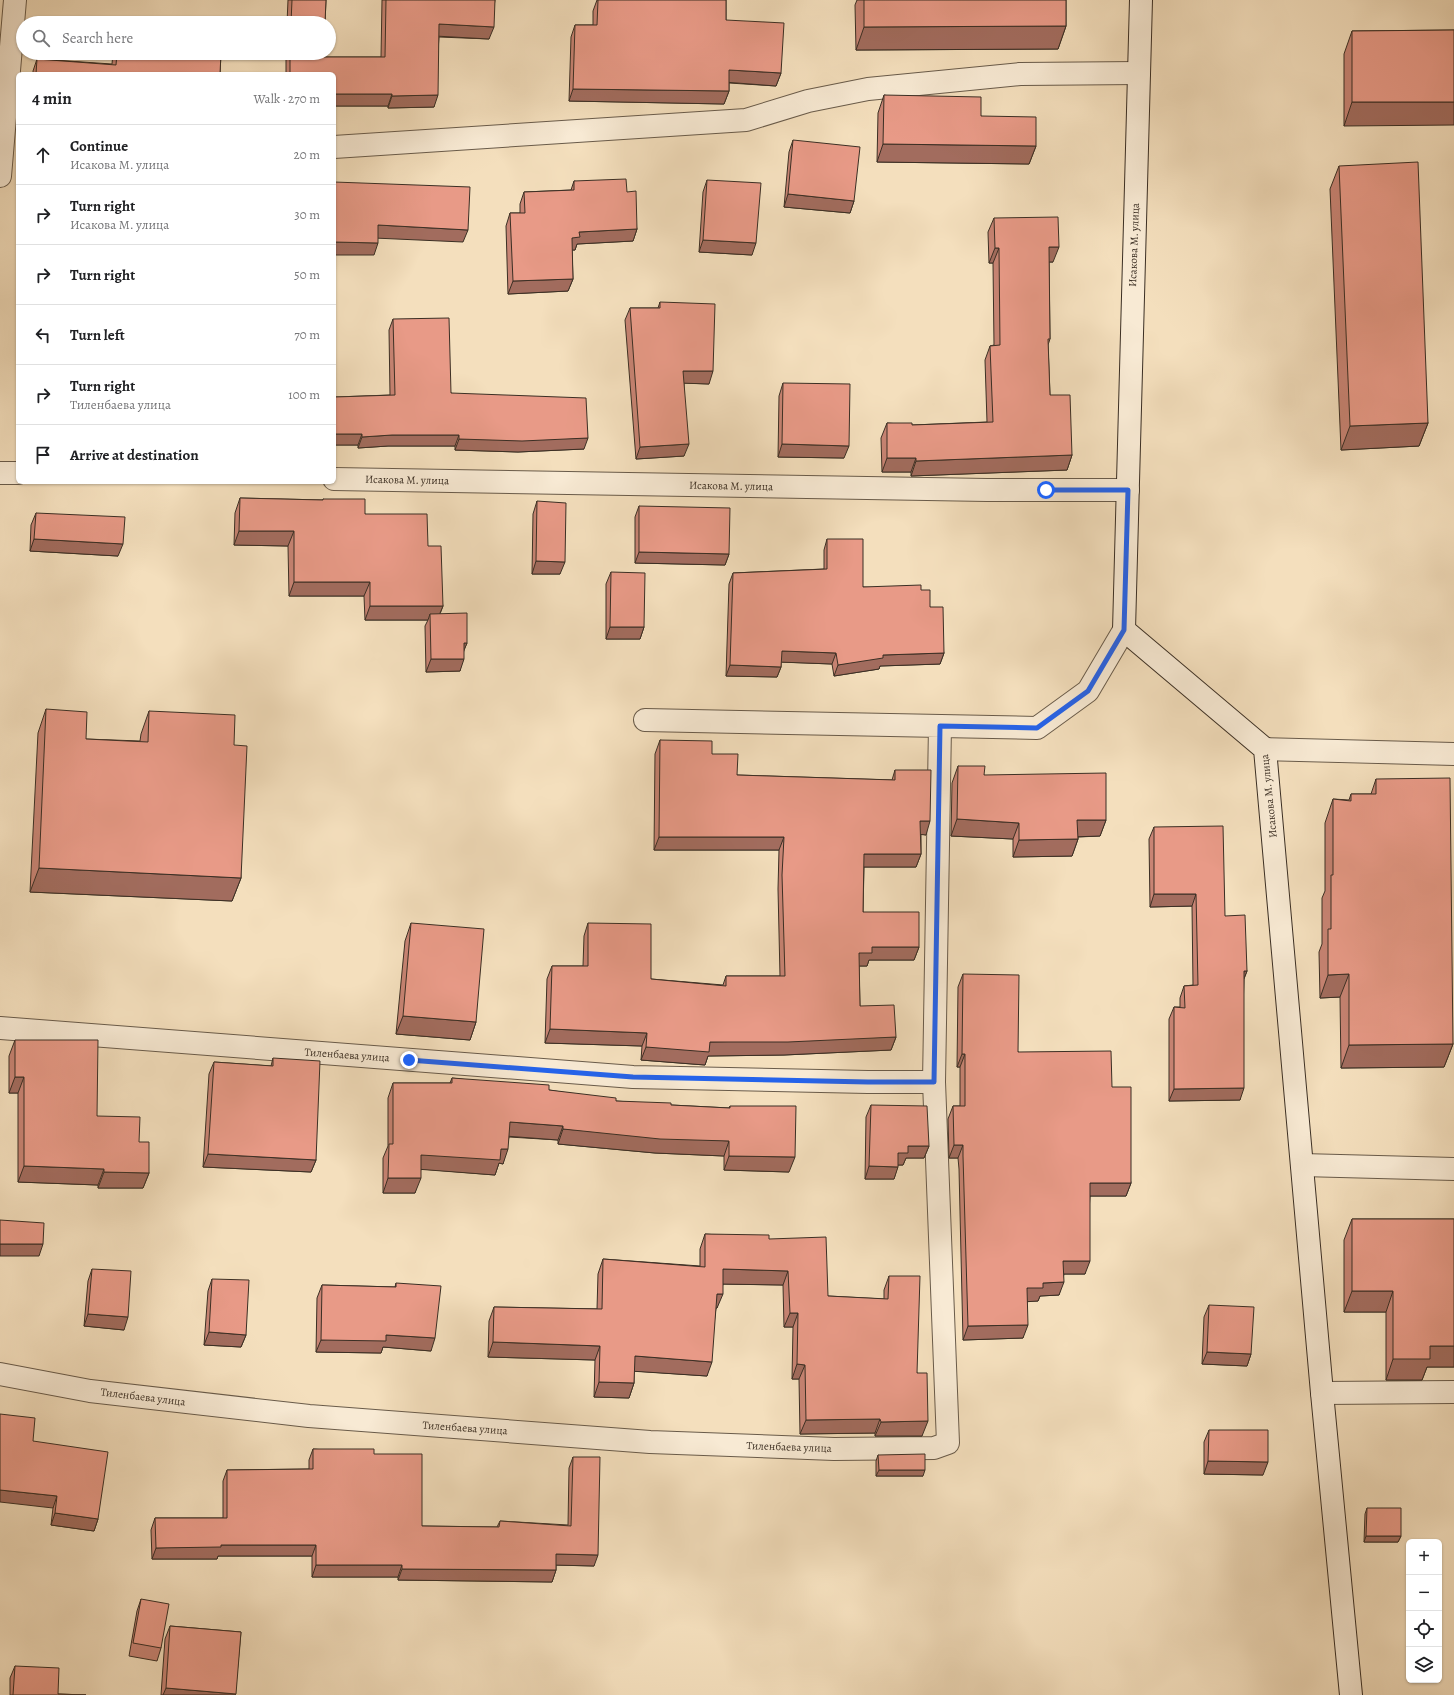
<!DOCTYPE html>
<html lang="en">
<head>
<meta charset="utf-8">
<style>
	:root { --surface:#fff; --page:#f6f6f6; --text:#202124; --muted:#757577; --line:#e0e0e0 }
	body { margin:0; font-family:Alegreya,serif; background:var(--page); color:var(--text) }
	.controls { position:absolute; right:12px; bottom:12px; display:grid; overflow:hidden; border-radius:6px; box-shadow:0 1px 3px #0004 }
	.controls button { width:36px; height:36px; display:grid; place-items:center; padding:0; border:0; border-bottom:1px solid var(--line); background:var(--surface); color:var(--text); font:20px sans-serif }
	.stop { position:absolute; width:12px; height:12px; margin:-9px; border:3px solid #2563eb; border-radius:50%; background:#fff }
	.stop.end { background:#2563eb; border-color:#fff; box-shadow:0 1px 4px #0008 }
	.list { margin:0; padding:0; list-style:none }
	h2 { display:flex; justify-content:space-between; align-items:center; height:52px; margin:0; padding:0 16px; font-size:17px }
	h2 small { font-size:13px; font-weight:400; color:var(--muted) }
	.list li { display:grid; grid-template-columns:26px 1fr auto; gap:12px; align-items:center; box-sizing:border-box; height:60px; padding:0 16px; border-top:1px solid var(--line) }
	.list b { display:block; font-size:15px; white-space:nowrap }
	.list p { margin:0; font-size:13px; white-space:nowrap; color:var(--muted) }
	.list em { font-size:13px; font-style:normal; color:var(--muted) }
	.icon { flex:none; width:22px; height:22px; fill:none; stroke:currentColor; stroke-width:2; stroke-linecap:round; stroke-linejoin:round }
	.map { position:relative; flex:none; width:1454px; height:1695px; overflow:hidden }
	.search { position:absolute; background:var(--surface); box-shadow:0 1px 3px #0004; left:16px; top:16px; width:320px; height:44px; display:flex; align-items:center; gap:10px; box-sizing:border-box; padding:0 14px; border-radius:22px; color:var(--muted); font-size:15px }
	.panel { position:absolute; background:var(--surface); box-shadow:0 1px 3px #0004; left:16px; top:72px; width:320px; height:412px; border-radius:6px }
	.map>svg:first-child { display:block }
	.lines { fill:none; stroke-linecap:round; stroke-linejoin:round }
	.street-casing { stroke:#695b4a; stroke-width:24 }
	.secondary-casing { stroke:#3b2f24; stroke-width:24 }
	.street { stroke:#f8ead4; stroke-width:22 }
	.secondary { stroke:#f8ead4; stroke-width:22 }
	.wall { fill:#c88474; stroke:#3b2f24 }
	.shaded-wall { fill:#a26c5e; stroke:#3b2f24 }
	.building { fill:#e89a87; stroke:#3b2f24 }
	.route { stroke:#2563eb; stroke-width:5 }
	.labels { text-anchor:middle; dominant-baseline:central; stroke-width:4; stroke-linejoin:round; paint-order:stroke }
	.street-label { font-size:11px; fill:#3b2f24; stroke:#f8ead4 }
</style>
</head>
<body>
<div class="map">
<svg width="1454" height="1695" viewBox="0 0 1454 1695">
	<rect width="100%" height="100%" fill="#f4dfbd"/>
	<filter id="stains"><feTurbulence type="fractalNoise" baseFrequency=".005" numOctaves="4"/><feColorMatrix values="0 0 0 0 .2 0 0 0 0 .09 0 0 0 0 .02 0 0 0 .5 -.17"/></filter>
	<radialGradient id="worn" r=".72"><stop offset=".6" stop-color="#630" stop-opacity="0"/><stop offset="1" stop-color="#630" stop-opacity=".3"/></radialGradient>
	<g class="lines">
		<defs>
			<path id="street" d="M334,147L746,120L808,101L868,89L1020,74L1139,73
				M0,176L15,0
				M0,473H18
				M334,479L987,490H1128
				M645,720L1037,728L1088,691L1124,630
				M1265,749L1454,754
				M0,1028L633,1077L868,1082H934
				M1302,1165L1454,1169
				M0,1374L90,1391L309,1416L650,1442L834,1449L934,1448L948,1443L934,1082L940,726
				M1322,1393L1454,1392"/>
			<path id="secondary" d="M1141,0L1124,630L1265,749L1322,1393L1351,1695"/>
		</defs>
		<use href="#street" class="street-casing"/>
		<use href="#secondary" class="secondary-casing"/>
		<use href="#street" class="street"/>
		<use href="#secondary" class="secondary"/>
	</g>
	<path class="wall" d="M288,0H326L325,23H287Z
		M382,0H495L489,39L439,37L434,107L388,108V106H334V74H286V53H324V57H381Z
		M597,0H726V20L781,73L776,86L729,83V91L724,104L569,101L571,37L575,25H593V11Z
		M857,0H1066V26L1058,49L856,50L855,5Z
		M1454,30L1344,126V54L1352,31Z
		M113,53H221L220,74H33V71L37,59L112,64Z
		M884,95L981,116L1036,146L1029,164L877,162L878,113Z
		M793,140L854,201L850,213L784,207L789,152Z
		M1339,166L1428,423L1419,446L1341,450L1330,189Z
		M707,180L752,255L699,252L703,192Z
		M574,181L627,192L637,229L633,241L577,244L575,250H572L573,279L568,291L508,294L506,226L510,213H520V204L524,192L571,190Z
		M994,218L1053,262H1049L1050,339L1048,345L1050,395L1072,455L1067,470L911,476V472H882L881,438L887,423L912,425L987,422L985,360L990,346L994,345L993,263H989L988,232Z
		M660,302L709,384L684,383V456L636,459L625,320L630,308H658Z
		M393,319L451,393L584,449L518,452L455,450V446H388L358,448V445H334V383L335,397L390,395L389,330Z
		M783,383L844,458L778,457L779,396Z
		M240,498L323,500V499L365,514L428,546L443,606L440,614L467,643L464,650L460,671L426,672L425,626L428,620H365L364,596H289L288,546L234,545L235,513Z
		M537,501L560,574H532L533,514Z
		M639,506L729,554L725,565L635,563V517Z
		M36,513L118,556L30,551L31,525Z
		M827,539L863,587L921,590L930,607L944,653L940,664L880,666L879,669L834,676L832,664L781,662V667L777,677L726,676L729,584L733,573L824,569V550Z
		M611,572L644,627L640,639H606V584Z
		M46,709L86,739L140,741L141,734L149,711L234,745L241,878L232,901L30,892L38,733Z
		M660,740L712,754L737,775L892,780L895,770L926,835L921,834V854L916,867H864L863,912L919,947L914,960H869L867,966H859L860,1006L896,1037L891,1050L784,1055L708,1056L705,1065L641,1060L642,1046L545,1043L547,979L552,966H583L584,936L588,923L651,979L723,985L726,976H780L778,889L779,850H654L655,754Z
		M958,766L984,775L1106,820L1100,836L1078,837V839L1072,856L1013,857V839L951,836L952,783Z
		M1376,779L1453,1044L1444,1067L1341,1068L1340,997L1320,998L1319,952L1322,944V898L1325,891V823L1333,799L1349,800L1351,794H1371Z
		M1154,827L1225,916L1247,971L1244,979L1240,1100L1169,1101V1019L1174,1007H1180V998L1184,986L1193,985L1192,906L1150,907L1149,839Z
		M411,923L476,1022L470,1040L396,1034L405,941Z
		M963,974L1018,1052L1112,1087L1131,1183L1126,1196H1090L1085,1274H1064L1059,1295L1040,1296L1038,1301H1027L1023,1338L963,1340L959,1169L958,1158H949L948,1119L953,1106H960V1067H957L958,987Z
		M15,1040L97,1116L139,1142L149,1173L143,1188H98V1185L18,1182V1093H9V1056Z
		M273,1058L316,1160L311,1172L203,1167L209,1074L214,1062L271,1066Z
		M452,1078L549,1090L616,1101L671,1105L729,1108L730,1106L789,1172L724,1170V1156L655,1153L558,1144V1140L509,1137L503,1164L499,1163L495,1175L421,1169L415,1193H383V1158L388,1146V1098L393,1083H450Z
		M871,1105L929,1146L924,1158H906L903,1165H898L894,1179H865L866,1117Z
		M1352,1219H1454V1367H1427L1422,1380H1386V1312H1344V1240Z
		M705,1234L769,1239L828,1296L884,1299V1290L889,1276L917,1373L922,1436H875V1433L800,1434L799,1379H792L793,1327H784L783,1285L723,1284L717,1308H716L707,1376L634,1371V1383L629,1398L594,1397L595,1360L488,1357L489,1321L494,1307L597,1309L598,1274L603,1259L700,1266V1249Z
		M92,1269L124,1330L84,1326L88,1281Z
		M212,1279L246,1335L241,1347L204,1345L208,1291Z
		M396,1283L431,1351L383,1347L381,1353L316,1352L317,1298L322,1285L395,1287Z
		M1209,1305L1251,1354L1247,1366L1202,1364L1204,1317Z
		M1209,1430L1263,1475L1204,1474V1442Z
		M33,1441L98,1519L94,1531L51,1525L53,1508Z
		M313,1449L374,1454L422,1526L497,1527L500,1521L568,1525L569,1468L573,1457L594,1566L556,1565V1570L552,1582L398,1580V1577H312V1556H218L217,1559H152L151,1530L155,1518H223V1481L227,1470L309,1469V1460Z
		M878,1455L923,1476H876V1461Z
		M1367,1508L1401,1536L1398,1542H1364L1365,1514Z
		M141,1599L161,1648L157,1661L129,1656L137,1611Z
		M170,1626L241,1632L235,1695H161L165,1639Z
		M15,1666L58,1694L86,1695H10V1678Z"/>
	<path class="shaded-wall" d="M439,24L494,27L489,39L435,36Z
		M1066,26L1058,49L856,50L864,27Z
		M729,70L781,73L776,86L724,82Z
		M573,89L729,91L724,104L569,101Z
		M334,94H392L388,106H334Z
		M438,95L434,107L388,108L392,96Z
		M1352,102H1454V125L1344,126Z
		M883,144L1036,146L1029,164L877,162Z
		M788,194L854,201L850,213L784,207Z
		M378,225L468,230L463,242L374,238Z
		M637,229L633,241L577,244L575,250H567L572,238L579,232Z
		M703,240L756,243L752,255L699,252Z
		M334,242L378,243L374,255H334Z
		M1049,247H1059L1053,262H1044Z
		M995,248H999L993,263H989Z
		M573,279L568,291L508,294L513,281Z
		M683,371H713L709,384L679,383Z
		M1428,423L1419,446L1341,450L1350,426Z
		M334,434H362L358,445H334Z
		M392,435H459L455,446H388L358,448L362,437Z
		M588,438L584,449L518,452L455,450L459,439Z
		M689,444L684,456L636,459L640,447Z
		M782,444L849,446L844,458L778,457Z
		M1072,455L1067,470L911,476L916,461Z
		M887,458H916L911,472H882Z
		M239,531H294L288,546L234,545Z
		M34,539L123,544L118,556L30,551Z
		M639,552L729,554L725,565L635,563Z
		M536,561L565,562L560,574H532Z
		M294,582H370L364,596H289Z
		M370,606H443L437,620L430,614L428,620H365Z
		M610,627H644L640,639H606Z
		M464,643H467L462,655Z
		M782,651L836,653L832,664L778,662Z
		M944,653L940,664L880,666L879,669L834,676L838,665L883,655Z
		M431,659H464L460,671L426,672Z
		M730,665L781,667L777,677L726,676Z
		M957,819L1019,823L1013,839L951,836Z
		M1077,820H1106L1100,836L1071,837Z
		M920,821H930L926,835L916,834Z
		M659,837H784L779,850H654Z
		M1078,839L1072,856L1013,857L1019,840Z
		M864,854H921L916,867H859Z
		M39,868L241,878L232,901L30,892Z
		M1154,894H1196L1192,906L1150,907Z
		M872,947H919L914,960H869L867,966H854L859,953Z
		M1244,971H1247L1242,983Z
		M1349,974L1340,997L1320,998L1328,975Z
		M403,1016L476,1022L470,1040L396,1034Z
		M550,1029L647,1033L642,1046L545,1043Z
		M896,1037L891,1050L784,1055L708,1056L705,1065L641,1060L646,1047L710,1042Z
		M1453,1044L1444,1067L1341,1068L1349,1045Z
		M962,1054H965L960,1067H957Z
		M15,1077H24L18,1093H9Z
		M1244,1088L1240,1100L1169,1101L1174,1089Z
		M510,1122L563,1126L558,1140L505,1136Z
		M563,1129L729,1141L724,1156L655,1153L558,1144Z
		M954,1145H963L958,1158H949Z
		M908,1146H929L924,1158H906L903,1165H894L898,1153Z
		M501,1149H508L503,1164L499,1163L495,1175L416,1169L421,1155Z
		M208,1154L316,1160L311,1172L203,1167Z
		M729,1156L795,1157L789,1172L724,1170Z
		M24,1166L104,1169L98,1185L18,1182Z
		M869,1166L898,1167L894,1179H865Z
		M104,1172L149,1173L143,1188H98Z
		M388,1178H421L415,1193H383Z
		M1090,1183H1131L1126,1196H1085Z
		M0,1244H43L39,1256H0Z
		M1063,1261H1090L1085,1274H1059Z
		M723,1269L788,1271L783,1285L718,1284Z
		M1064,1282L1059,1295L1040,1296L1038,1301L1022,1302L1027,1288L1043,1283Z
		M1352,1291H1393L1386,1312H1344Z
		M717,1294H723L717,1308H712Z
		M790,1313H798L793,1327H784Z
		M88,1314L128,1317L124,1330L84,1326Z
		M1028,1325L1023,1338L963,1340L968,1326Z
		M209,1332L246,1335L241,1347L204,1345Z
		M386,1335L435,1338L431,1351L383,1347L381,1353L316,1352L321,1340Z
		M493,1342L600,1346L595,1360L488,1357Z
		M1430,1346H1454V1367H1427L1422,1380H1386L1393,1359Z
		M1207,1352L1251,1354L1247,1366L1202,1364Z
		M635,1356L712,1362L707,1376L630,1371Z
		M797,1364L805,1365L799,1379H792Z
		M599,1382L634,1383L629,1398L594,1397Z
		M880,1419L875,1433L800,1434L806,1420Z
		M928,1421L922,1436H875L881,1422Z
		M1208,1461L1268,1462L1263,1475L1204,1474Z
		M879,1470H925L923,1476H876Z
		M0,1490L57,1496L53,1508L0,1502Z
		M55,1513L98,1519L94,1531L51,1525Z
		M1366,1536H1401L1398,1542H1364Z
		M221,1545H316L312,1556H218L217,1559H152L156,1548Z
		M556,1554L598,1555L594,1566L552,1565Z
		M316,1565H402L398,1577H312Z
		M402,1569L556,1570L552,1582L398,1580Z
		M166,1688L236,1694L235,1695H163Z"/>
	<path class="building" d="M292,0H326L325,23H291Z
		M386,0H495L494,27L439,24L438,95L392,96V94H334V74H290V53H324V57H385Z
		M598,0H726V20L784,23L781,73L729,70V91L573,89L575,25H597Z
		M864,0H1066V26L864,27Z
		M1454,30V102H1352V31Z
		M117,53H221L220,74H36L37,59L116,65Z
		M884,95L981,97V116L1036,117V146L883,144Z
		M793,140L860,147L854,201L788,194Z
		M1418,162L1428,423L1350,426L1339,166Z
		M626,179L627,192L636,191L637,229L579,232L580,237L572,238L573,279L513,281L510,213H525L524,192L574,190V181Z
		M707,180L761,183L756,243L703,240Z
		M334,182L470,187L468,230L378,225V243L334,242Z
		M1058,217L1059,247H1049L1050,339H1048L1050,395H1070L1072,455L916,461V458H887V423H912V425L993,422L990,346L1000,345L999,248H995L994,218Z
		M660,302L715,304L713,371H683L689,444L640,447L630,308H660Z
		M449,318L451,393L586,398L588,438L522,441L459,439V435H392L362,437V434H334V383H335V397L395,395L393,319Z
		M783,383L850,384L849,446L782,444Z
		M240,498L323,500V499H365V514H427L428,546H441L443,606H370V582H294V531H239Z
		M537,501L566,503L565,562L536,561Z
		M639,506L730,508L729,554L639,552Z
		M36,513L125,517L123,544L34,539Z
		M827,539H863V587L921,585V590H930V607H943L944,653L883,655V658L838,665L836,653L782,651L781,667L730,665L733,573L827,569Z
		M611,572L645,573L644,627H610Z
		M467,613V643H464V659H431L430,614Z
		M46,709L87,712L86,739L148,742L149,711L235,715L234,745L247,746L241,878L39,868Z
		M660,740L712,741V754H738L737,775L895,780V770H931L930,821H920L921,854H864L863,912H919V947H872V953H859L860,1006L894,1005L896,1037L788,1042H710L709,1052L646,1047L647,1033L550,1029L552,966H588V923L651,924V979L726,986V976H785L782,875L784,837H659Z
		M958,766H985L984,775L1106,773V820H1077L1078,839L1019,840V823L957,819Z
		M1450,778L1453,1044L1349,1045V974L1328,975V929H1331V875H1333V799L1351,801V794H1376V779Z
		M1223,826L1225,916L1245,915L1247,971H1244V1088L1174,1089V1007L1185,1008L1184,986L1198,985L1196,894H1154V827Z
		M411,923L484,929L476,1022L403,1016Z
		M963,974L1019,975L1018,1052L1111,1051L1112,1087H1131V1183H1090V1261H1063L1064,1282L1043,1283V1288H1027L1028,1325L968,1326L963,1156V1145H954L953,1106H965V1054H962Z
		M15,1040H98L97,1116L140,1117L139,1142H149V1173L104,1172V1169L24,1166V1077H15Z
		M273,1058L320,1061L316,1160L208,1154L214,1062L273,1066Z
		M452,1078L549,1085V1090L616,1098V1101L671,1103V1105L730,1108V1106H796L795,1157L729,1156V1141L660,1139L563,1129V1126L510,1122L508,1149H501L500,1160L421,1155V1178H388L389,1144H393V1083H452Z
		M871,1105L927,1106L929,1146H908V1153H898V1167L869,1166Z
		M1352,1219H1454V1346H1430V1359H1393V1291H1352Z
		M0,1220L44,1223L43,1244H0Z
		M705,1234L769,1235V1239L826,1237L828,1296L888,1299L889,1276H920L917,1373H927L928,1421L881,1422L880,1419L806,1420L805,1365L797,1364L798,1313H790L788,1271L723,1269V1294H717L712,1362L635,1356L634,1383L599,1382L600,1346L493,1342L494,1307L602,1309L603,1259L705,1267Z
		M92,1269L131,1271L128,1317L88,1314Z
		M212,1279L249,1280L246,1335L209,1332Z
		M396,1283L441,1286L435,1338L386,1335V1341L321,1340L322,1285L396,1287Z
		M1209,1305L1254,1307L1251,1354L1207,1352Z
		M0,1414L35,1418L33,1441L108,1452L98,1519L55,1513L57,1496L0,1490Z
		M1209,1430H1268V1462L1208,1461Z
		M313,1449H374V1454H422V1526L499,1527L500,1521L571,1526L573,1457H600L598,1555L556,1554V1570L402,1569V1565H316V1545H221V1547L156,1548L155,1518H227V1470L313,1469Z
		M925,1454V1470H879L878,1455Z
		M1367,1508H1401V1536H1366Z
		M141,1599L169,1604L161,1648L133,1643Z
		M170,1626L241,1632L236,1694L166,1688Z
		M15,1666L59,1668L58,1694L86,1695H13Z"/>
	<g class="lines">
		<path class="route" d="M409,1060L633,1077L868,1082H934L940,726L1037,728L1088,691L1124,630L1128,490H1046"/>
	</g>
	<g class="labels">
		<g class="street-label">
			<text transform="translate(1134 245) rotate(-88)">Исакова М. улица</text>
			<text transform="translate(407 480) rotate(1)">Исакова М. улица</text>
			<text transform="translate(731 486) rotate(1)">Исакова М. улица</text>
			<text transform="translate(1269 796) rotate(-96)">Исакова М. улица</text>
			<text transform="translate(347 1055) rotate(4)">Тиленбаева улица</text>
			<text transform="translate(143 1397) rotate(7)">Тиленбаева улица</text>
			<text transform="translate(465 1428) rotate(4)">Тиленбаева улица</text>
			<text transform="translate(789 1447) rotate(2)">Тиленбаева улица</text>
		</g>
	</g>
	<rect width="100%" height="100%" filter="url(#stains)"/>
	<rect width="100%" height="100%" fill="url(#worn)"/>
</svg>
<div class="controls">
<button>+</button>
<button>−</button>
<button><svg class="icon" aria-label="locate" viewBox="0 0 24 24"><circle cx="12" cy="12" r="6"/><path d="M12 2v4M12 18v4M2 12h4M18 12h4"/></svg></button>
<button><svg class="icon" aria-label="layers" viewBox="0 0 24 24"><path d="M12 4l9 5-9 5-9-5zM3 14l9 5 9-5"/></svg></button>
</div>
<div class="stop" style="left:1046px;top:490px"></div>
<div class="stop end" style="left:409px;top:1060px"></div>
<div class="search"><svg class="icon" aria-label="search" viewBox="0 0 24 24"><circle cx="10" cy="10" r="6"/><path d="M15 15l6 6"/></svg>Search here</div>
<section class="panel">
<h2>4 min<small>Walk · 270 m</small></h2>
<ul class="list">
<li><svg class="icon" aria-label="ahead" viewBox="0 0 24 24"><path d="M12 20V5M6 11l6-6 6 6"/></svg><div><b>Continue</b><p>Исакова М. улица</p></div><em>20 m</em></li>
<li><svg class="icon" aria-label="right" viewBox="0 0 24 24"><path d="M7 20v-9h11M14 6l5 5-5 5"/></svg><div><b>Turn right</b><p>Исакова М. улица</p></div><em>30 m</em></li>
<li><svg class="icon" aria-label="right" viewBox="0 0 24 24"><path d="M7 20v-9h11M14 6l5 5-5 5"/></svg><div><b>Turn right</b></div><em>50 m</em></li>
<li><svg class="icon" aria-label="left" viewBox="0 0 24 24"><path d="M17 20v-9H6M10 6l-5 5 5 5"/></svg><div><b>Turn left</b></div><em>70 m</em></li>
<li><svg class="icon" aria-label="right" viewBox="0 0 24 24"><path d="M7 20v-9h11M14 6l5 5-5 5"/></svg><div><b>Turn right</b><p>Тиленбаева улица</p></div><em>100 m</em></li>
<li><svg class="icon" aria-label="arrive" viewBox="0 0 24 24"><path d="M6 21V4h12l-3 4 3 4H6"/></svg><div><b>Arrive at destination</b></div></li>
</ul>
</section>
</div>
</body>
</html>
